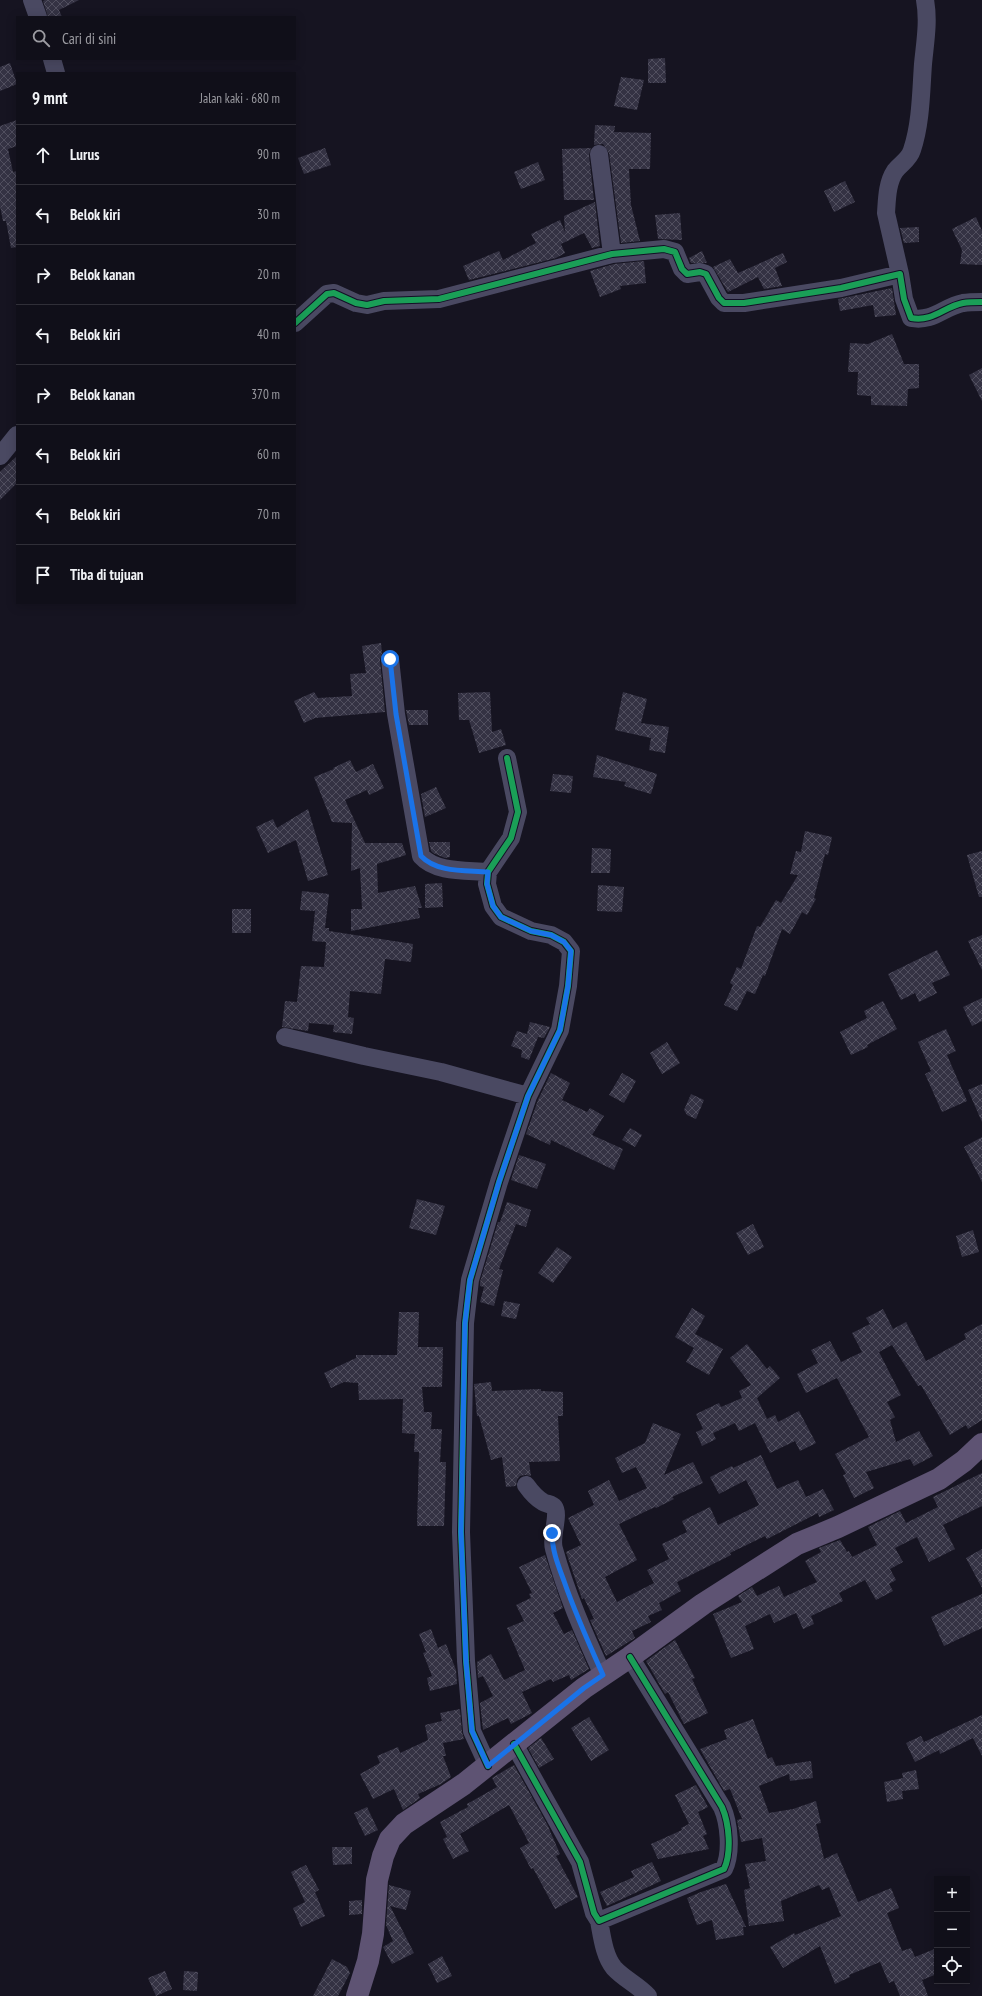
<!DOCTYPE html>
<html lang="id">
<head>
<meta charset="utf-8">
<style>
	:root { --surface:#100f19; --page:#1e1d26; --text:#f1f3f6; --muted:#9c9ca2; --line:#302f38 }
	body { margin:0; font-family:"PT Sans Narrow",sans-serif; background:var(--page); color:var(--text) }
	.controls { position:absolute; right:12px; bottom:12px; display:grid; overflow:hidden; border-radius:0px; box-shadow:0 2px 10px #0003 }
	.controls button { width:36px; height:36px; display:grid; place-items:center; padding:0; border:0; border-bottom:1px solid var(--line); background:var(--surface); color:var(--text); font:20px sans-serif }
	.stop { position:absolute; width:12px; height:12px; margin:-9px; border:3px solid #1a73e8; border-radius:50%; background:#fff }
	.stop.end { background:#1a73e8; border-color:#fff; box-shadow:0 1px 4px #0008 }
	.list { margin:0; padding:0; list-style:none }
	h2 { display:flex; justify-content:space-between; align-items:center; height:52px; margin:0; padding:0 16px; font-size:17px }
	h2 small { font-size:13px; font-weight:400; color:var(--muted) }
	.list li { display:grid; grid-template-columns:26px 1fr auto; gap:12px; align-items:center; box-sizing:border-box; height:60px; padding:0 16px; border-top:1px solid var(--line) }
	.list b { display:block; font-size:15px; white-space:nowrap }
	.list em { font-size:13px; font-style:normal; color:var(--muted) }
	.icon { flex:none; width:22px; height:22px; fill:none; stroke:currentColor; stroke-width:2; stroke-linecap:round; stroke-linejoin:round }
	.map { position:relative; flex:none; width:982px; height:1996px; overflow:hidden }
	.search { position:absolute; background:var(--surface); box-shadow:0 2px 10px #0003; left:16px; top:16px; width:280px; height:44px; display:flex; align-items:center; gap:10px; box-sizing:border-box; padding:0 14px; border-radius:0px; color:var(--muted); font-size:15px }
	.panel { position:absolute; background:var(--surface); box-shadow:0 2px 10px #0003; left:16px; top:72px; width:280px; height:532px; border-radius:0px }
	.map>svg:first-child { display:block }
	.building { fill:url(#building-cross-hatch) }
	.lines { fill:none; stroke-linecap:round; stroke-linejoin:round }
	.minor { stroke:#4a4962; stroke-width:18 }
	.major { stroke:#5e5373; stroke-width:22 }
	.cycleway-casing { stroke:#130f26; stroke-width:8 }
	.cycleway { stroke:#1a9f57; stroke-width:6 }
	.route { stroke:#1a73e8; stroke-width:5 }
</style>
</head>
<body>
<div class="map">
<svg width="982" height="1996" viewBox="0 0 982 1996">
	<defs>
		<pattern id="building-cross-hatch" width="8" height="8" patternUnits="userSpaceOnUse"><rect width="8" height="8" fill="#343243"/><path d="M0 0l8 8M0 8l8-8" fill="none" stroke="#514f5f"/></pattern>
	</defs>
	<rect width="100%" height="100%" fill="#161421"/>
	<path class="building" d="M45,0H79L59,10L62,17H48L43,1Z
		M665,58L666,83H648V59Z
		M10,63L17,84L0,91V67Z
		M621,77L644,80L637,110L614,106Z
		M17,120V146L8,149L13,172L17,171V247L11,248L6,221H3L0,206V126Z
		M595,125L615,126L614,132L651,133L650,169H629L631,205L640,241L621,243L609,153L603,144L594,145Z
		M325,148L331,165L304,174L298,158Z
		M591,148L589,155L594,200H564L562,149Z
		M538,162L545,180L521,189L514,172Z
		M845,181L855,202L834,212L824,191Z
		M595,202L600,246L592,248L584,233L561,244L565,253L556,258L469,280L463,266L499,251L503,260L536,243L531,234L560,220L565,232L564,216Z
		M680,213L682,240L658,239L655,215Z
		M976,217L982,231V265L960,264L962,250L952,229Z
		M919,227V242L904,243L900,228Z
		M702,251L707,263H691L689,258Z
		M783,253L787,262L775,268L782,286L764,289L758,277L728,292L713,267L730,259L738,273Z
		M644,261L646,283L620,286L621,289L600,297L590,271L614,264Z
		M892,288L896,315L875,317L873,305L840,311L838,299Z
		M892,334L904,364H919V388L908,389L907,406L871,405V396L857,395L858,372H848L850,343L868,344Z
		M982,368V401L969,375Z
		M17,456V483L0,500V472Z
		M381,643L382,653L380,660L385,712L315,718L304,723L294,701L314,692L318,698L352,696L350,674L366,673L362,646Z
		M490,692L492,732L501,729L506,745L479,753L469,720H459L458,693Z
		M623,692L647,699L641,723L669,727L665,753L649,750L651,738L615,730Z
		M406,710H428V725H409Z
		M597,755L657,774L651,794L624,786L626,782L593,777Z
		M350,760L356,772L373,764L384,788L369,795L367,790L345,800L365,843H402L406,855L377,864L378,893L415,886L422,908H418L420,918L351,931V909H362L360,868L351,871L352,823L332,822L314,777L334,769L333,768Z
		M553,774L573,776L571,793L550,791Z
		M436,787L446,808L425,817L421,794Z
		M308,809L328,875L308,881L296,840L268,853L256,827L273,819L277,828Z
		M805,831L832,837L828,855L825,854L814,898L816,899L807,915L802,912L790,934L782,929L765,976L763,975L755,994L747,991L737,1011L724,1005L733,985L730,983L737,967L741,969L757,926L760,927L776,900L781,903L798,875L790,874L796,851L801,852Z
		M429,842H450V857L445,858L433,853L431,851Z
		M592,848L611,849L610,873H591Z
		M982,851V897H979L967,855Z
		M442,883L443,907L425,908V884Z
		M598,885L624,887L622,912L597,911Z
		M302,891L329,894L325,928H329V931L413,944L411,962L385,959L381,994L350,991L348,1017L354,1018L352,1034L333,1032L334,1025L309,1023L308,1031L282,1027L285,1001L297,1002L301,966L324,967L326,942L312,941L315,911L300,910Z
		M232,909H251V933H232Z
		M982,935V970L968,941Z
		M937,950L950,975L932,983L937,993L919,1002L915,993L901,1000L888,974Z
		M982,998V1021L972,1026L963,1007Z
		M883,1001L897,1029L867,1045L868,1047L851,1055L840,1032L867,1018L864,1011Z
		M530,1022L550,1027L544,1038L538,1037L529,1060L521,1057L522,1050L511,1046L517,1031L527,1034Z
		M946,1029L956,1051L947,1055L967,1101L942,1112L925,1074L931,1071L918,1042Z
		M667,1042L680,1063L662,1074L650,1053Z
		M551,1073L570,1083L562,1100L587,1112L590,1108L604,1116L592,1135L623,1149L614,1170L551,1140L550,1145L526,1134L538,1100Z
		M622,1073L636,1081L624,1103L609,1095Z
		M982,1084V1122L968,1090Z
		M691,1094L704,1100L696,1119L687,1115L684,1110Z
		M630,1128L642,1135L635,1147L622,1140Z
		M982,1137V1182L964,1147Z
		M519,1155L546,1164L537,1189L511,1180Z
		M417,1199L445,1206L436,1235L409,1228Z
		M507,1202L531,1210L526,1227L516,1224L499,1269L503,1270L494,1306L480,1302L484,1287L480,1286V1282L498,1222H500Z
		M753,1224L764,1247L748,1255L736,1233Z
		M973,1230L979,1252L962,1257L956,1236Z
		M557,1247L572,1257L553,1283L538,1273Z
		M504,1301L520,1304L516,1319L501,1316Z
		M692,1308L705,1316L695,1334L723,1349L709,1375L686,1362L694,1348L675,1337Z
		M883,1309L893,1329L906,1322L926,1361L966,1339L964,1334L982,1324V1420L968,1429L966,1425L950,1435L921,1385L918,1386L892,1345L879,1352L901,1395L887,1402L895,1417L890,1420L896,1442L919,1431L933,1456L914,1466L910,1459L866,1472L874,1488L854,1498L843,1475L846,1474L835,1454L869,1437L837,1378L806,1393L797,1374L818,1363L811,1350L830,1341L841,1362L862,1352L852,1333L870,1324L866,1318Z
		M399,1312H419L418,1347H443L442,1387H422L424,1412H432L431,1429H442L440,1462H446L444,1526H417L419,1452H414L415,1434L402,1433L403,1399L359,1400L358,1383L344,1382L331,1388L324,1373L356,1358V1355H397Z
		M747,1344L767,1369L770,1366L780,1378L757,1398L767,1419L775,1415L778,1422L799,1411L816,1443L800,1451L795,1441L770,1453L755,1423L739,1431L735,1423L713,1433L716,1439L702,1446L696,1432L703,1429L696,1414L719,1403L721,1407L742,1398L739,1391L751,1385L730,1358Z
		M491,1382L492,1391L541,1389V1391L563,1392V1416H558L560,1461L529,1462L531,1476L525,1475L520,1476L517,1480L516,1486L506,1487L502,1457L491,1460L479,1416H477L474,1384Z
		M653,1423L681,1434L664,1475L693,1462L703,1483L672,1497L674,1499L656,1508L655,1507L619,1524L637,1560L605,1577L617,1602L654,1583L647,1570L669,1559L662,1544L687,1532L682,1521L710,1507L718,1525L759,1505L746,1480L719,1494L710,1477L732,1466L733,1468L761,1455L777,1489L798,1480L806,1497L823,1489L834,1510L819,1517L818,1513L767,1539L765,1536L730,1553L731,1555L677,1582L681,1591L659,1603L662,1610L648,1616L651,1622L632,1631L635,1638L606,1656L590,1620L594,1619L584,1598L582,1599L566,1552L581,1545L568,1518L594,1505L588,1491L609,1480L619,1501L647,1488L636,1467L622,1473L615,1458L645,1443Z
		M982,1473V1506L943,1525L955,1549L929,1562L917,1537L895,1548L903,1562L890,1569L896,1580L889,1584L893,1591L876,1600L865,1580L839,1593L843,1601L811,1616L814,1624L803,1629L796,1613L774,1623L770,1614L745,1626L754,1649L731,1658L713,1614L742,1602L738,1596L752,1587L757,1596L779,1586L784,1597L817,1582L805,1561L821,1552L819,1548L840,1540L847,1552L849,1551L852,1557L877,1545L868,1527L900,1511L906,1523L938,1507L933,1497Z
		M982,1549V1588L966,1558Z
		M545,1555L563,1608L553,1613L564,1634L572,1630L589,1669L571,1680L569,1675L553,1682L551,1679L522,1692L532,1713L511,1724L508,1718L483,1730L480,1703L493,1696L483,1676L478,1678L477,1662L491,1654L504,1680L525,1670L507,1628L524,1621L516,1605L531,1598L529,1594L532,1593L519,1567Z
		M982,1594V1628L944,1646L931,1617Z
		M431,1629L438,1648L446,1644L456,1670L457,1684L430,1691L427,1678L432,1676L423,1653L426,1652L419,1634Z
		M675,1640L695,1678L692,1679L708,1713L684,1724L668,1692L665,1694L646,1661Z
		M460,1709L462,1732L464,1739L443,1743L446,1756H443L451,1777L441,1784L418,1794L420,1798L403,1810L394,1789L373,1799L360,1774L380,1763L377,1756L398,1747L400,1753L428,1740L425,1725L442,1721L440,1713Z
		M982,1715V1756L973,1738L940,1754L939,1750L915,1762L906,1743L921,1736L924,1742Z
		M589,1717L609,1750L591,1761L571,1728Z
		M753,1719L768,1759L772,1757L776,1766L811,1761L813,1778L790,1781L789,1774L759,1786L769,1813L793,1809L816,1801L821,1823L816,1824L824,1859L837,1853L858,1902L891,1888L899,1908L887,1913L902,1951L911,1948L915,1957L937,1948V1974L922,1980L928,1996H900L894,1981L889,1983L880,1962L849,1975L850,1977L835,1984L820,1946L783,1968L770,1947L794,1933L795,1935L841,1916L829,1887L822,1890L819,1885L781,1901L784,1921L749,1926L744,1890L750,1888L745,1864L766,1861L762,1838L741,1842L737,1820L742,1819L730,1789L724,1791L700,1749L727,1739L724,1730Z
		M541,1738L554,1759L539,1768L528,1748Z
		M514,1765L547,1824L560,1854L556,1856L578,1897L555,1909L533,1868L531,1869L520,1848L529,1843L509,1805L460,1834L469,1851L453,1859L443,1839L447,1837L440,1822L468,1807L467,1804L497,1787L492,1778Z
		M916,1770L919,1789L902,1791L903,1799L887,1802L884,1782L903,1778L902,1773Z
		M696,1785L708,1807L698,1812L707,1834L703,1836L709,1849L658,1859L651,1844L682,1830L681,1828L689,1824L675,1795Z
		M367,1807L378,1830L365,1836L354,1813Z
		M332,1847H352V1864L333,1865Z
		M652,1862L661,1881L607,1906L600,1892L634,1877L631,1871Z
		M306,1865L319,1890L315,1892L325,1916L301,1927L293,1908L305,1902L291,1872Z
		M726,1884L746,1927H743L744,1935L716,1940L712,1920L697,1925L687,1898L701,1892Z
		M389,1885L411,1891L406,1910L390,1906L414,1953L392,1964L383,1947L393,1941L386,1925Z
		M362,1900V1914L349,1915V1901Z
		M442,1956L452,1976L437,1983L428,1964Z
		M332,1959L347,1967L350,1973L338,1996H313Z
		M165,1971L172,1989L156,1996L148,1978Z
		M184,1971L198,1972L197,1991L183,1990Z"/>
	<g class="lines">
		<path class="minor" d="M32,0L38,17
			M52,59L56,73
			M599,154L612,254
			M900,274L886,213C887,199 887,183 895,171C901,163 909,160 912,150C921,123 921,92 923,64C925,43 929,21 925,0
			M295,323L327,294L334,293L356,303L367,305L384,301L439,299L612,254L664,249L675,252L682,269L687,274L700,272L706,274L719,298L724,303H744L841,288L900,274L904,299L911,318C934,322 943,307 963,303C969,302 976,302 982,302
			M0,456L17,435
			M390,659L396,714L421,856C436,873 467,870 488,872
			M285,1037L364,1056L441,1072L528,1096
			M526,1485C531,1492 536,1498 543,1502C546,1504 552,1504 554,1507C560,1515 550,1537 554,1549C566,1593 584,1634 603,1675
			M514,1744L580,1862L594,1913L599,1921L724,1869C732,1852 729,1823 722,1807L630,1657
			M488,1766L472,1731L466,1661L461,1532L465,1323L470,1280L499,1182L528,1096L560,1030L568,986L571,951L564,942L551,935L531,931L501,917L493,906L487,884L488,872L511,838L518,812L507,758
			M599,1921C602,1936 604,1956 614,1968C624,1979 638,1985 648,1996"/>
		<path class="major" d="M357,1996L368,1961L373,1934L377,1880L383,1856L390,1839L404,1824L464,1784L584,1688L630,1657L703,1604L797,1544L838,1527L939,1479L964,1461L982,1444"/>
		<defs>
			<path id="cycleway" d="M295,323L327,294L334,293L356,303L367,305L384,301L439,299L612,254L664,249L675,252L682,269L687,274L700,272L706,274L719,298L724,303H744L841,288L900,274L904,299L911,318C934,322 943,307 963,303C969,302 976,302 982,302
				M514,1744L580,1862L594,1913L599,1921L724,1869C732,1852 729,1823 722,1807L630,1657
				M488,1766L472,1731L466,1661L461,1532L465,1323L470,1280L499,1182L528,1096L560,1030L568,986L571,951L564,942L551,935L531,931L501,917L493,906L487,884L488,872L511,838L518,812L507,758"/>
		</defs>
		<use href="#cycleway" class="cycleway-casing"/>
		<use href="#cycleway" class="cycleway"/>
	</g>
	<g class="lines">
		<path class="route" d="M390,659L396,714L421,856C437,873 466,870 488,872L487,884L493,906L501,917L531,931L551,935L564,942L571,951L568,986L560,1030L528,1096L499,1182L470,1280L465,1323L461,1532L466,1661L472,1731L488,1766L584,1688L603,1675C589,1644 575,1613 564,1581C558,1565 552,1550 552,1533"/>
	</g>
</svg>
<div class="controls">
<button>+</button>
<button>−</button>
<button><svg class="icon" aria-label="locate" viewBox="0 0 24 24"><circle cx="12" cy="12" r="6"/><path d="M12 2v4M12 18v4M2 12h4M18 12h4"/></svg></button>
</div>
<div class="stop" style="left:390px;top:659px"></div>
<div class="stop end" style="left:552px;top:1533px"></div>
<div class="search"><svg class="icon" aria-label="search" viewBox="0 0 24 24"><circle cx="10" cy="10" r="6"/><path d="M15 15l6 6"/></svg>Cari di sini</div>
<section class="panel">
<h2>9 mnt<small>Jalan kaki · 680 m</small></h2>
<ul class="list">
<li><svg class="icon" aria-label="ahead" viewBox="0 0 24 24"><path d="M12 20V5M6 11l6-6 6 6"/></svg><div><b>Lurus</b></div><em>90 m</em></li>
<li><svg class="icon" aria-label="left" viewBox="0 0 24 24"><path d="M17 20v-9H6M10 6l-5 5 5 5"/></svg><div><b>Belok kiri</b></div><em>30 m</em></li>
<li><svg class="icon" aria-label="right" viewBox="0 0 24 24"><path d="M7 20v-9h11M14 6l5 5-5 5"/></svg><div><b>Belok kanan</b></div><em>20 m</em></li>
<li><svg class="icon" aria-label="left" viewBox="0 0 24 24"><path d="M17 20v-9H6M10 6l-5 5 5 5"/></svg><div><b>Belok kiri</b></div><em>40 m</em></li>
<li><svg class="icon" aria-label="right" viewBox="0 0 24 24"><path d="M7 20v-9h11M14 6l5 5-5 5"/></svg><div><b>Belok kanan</b></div><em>370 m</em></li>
<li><svg class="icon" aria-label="left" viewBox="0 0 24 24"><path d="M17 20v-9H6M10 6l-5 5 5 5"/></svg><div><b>Belok kiri</b></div><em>60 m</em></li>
<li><svg class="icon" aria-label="left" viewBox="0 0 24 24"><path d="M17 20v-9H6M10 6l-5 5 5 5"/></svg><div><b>Belok kiri</b></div><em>70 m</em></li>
<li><svg class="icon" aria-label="arrive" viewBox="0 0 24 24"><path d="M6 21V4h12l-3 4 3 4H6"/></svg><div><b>Tiba di tujuan</b></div></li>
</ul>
</section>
</div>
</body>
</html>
